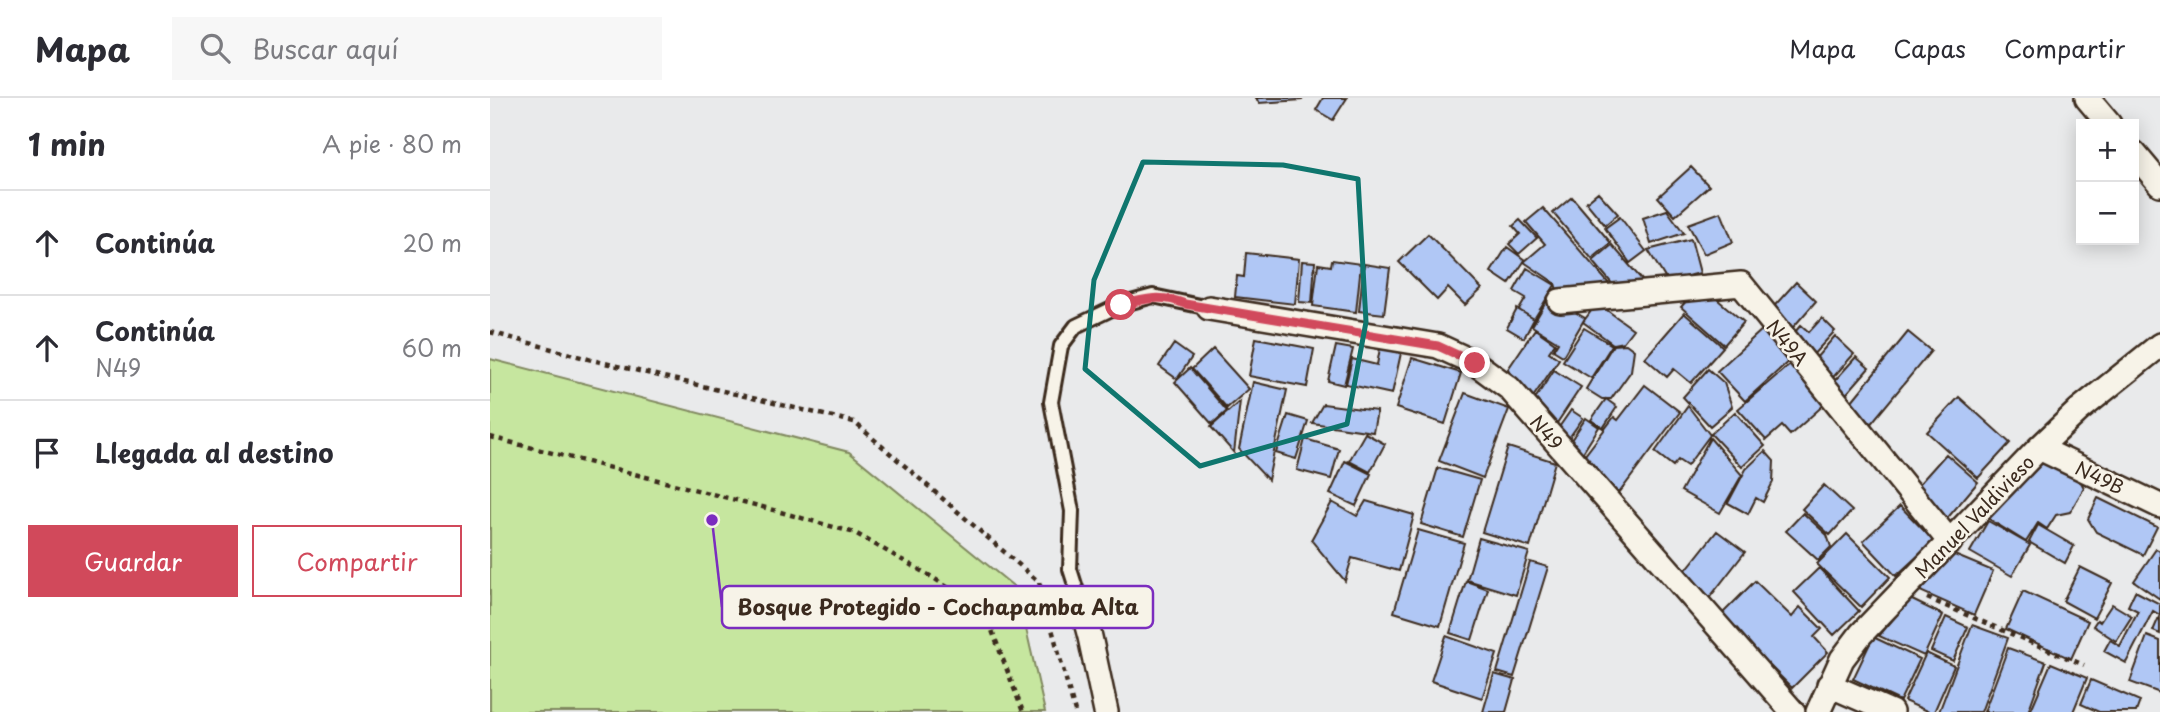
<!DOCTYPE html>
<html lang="es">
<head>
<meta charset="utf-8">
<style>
	:root { --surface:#fff; --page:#f7f7f7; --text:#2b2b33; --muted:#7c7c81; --line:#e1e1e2; --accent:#d1495b }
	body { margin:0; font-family:"Playpen Sans",sans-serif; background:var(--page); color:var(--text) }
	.controls { position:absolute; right:21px; top:21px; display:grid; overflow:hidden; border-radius:0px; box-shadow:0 4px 18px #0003 }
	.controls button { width:63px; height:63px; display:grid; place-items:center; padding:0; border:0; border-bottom:2px solid var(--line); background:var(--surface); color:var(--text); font:35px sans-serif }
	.stop { position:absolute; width:21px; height:21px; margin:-16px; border:5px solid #d1495b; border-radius:50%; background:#fff }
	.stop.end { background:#d1495b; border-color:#fff; box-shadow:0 2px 7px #0008 }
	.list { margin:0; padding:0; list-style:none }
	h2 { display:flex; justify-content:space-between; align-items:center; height:91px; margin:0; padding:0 28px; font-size:30px }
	h2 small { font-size:23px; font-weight:400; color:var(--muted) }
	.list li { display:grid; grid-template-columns:46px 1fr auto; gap:21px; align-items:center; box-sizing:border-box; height:105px; padding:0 28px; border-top:2px solid var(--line) }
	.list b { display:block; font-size:26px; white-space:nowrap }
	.list p { margin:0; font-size:23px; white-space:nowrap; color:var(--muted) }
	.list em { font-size:23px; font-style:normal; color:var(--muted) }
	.actions { display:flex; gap:14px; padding:21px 28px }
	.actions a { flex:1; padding:16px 0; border:2px solid var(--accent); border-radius:0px; text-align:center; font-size:24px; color:var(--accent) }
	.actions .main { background:var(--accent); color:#fff }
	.icon { flex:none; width:38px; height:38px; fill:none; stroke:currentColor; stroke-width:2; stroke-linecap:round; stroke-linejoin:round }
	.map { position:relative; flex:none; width:1670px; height:614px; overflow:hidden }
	header { display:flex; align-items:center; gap:42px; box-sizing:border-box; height:98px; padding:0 35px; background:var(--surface); border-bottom:2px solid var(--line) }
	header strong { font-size:33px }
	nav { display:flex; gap:38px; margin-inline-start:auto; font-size:24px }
	.search { width:490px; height:63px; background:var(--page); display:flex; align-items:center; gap:18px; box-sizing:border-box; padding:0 24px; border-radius:0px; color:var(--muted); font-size:26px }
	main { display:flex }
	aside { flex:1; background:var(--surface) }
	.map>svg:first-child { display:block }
	.green { fill:#c6e69f; stroke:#80885e; stroke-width:2 }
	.building { fill:#b0c7f5; stroke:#3b2a1e; stroke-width:2 }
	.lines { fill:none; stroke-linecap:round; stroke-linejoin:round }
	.lane-casing { stroke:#3b2a1e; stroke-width:18 }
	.street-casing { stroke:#3b2a1e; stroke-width:28 }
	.path { stroke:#3b2a1e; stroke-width:4.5; stroke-dasharray:5 5; stroke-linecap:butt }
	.lane { stroke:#f7f3e8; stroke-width:12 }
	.street { stroke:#f7f3e8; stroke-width:23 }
	.route { stroke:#d1495b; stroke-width:9 }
	.marked { fill:none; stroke:#0f766e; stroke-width:5; stroke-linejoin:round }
	.labels { text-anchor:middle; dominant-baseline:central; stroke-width:5; stroke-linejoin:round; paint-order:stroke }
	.street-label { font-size:19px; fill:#3b2a1e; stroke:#f7f3e8 }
	.leader { fill:none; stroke:#7b2cbf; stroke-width:2.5 }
	.callout-dot { fill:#7b2cbf; stroke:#f7f3e8; stroke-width:2.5 }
	.callout { fill:#f7f3e8; stroke:#7b2cbf; stroke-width:2.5 }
	.callout-label { font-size:21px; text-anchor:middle; font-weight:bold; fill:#3b2a1e }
</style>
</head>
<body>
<header>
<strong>Mapa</strong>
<div class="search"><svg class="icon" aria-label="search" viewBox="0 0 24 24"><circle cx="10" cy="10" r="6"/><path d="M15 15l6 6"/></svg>Buscar aquí</div>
<nav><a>Mapa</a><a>Capas</a><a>Compartir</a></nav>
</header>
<main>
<aside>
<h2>1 min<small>A pie · 80 m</small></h2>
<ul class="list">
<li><svg class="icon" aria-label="ahead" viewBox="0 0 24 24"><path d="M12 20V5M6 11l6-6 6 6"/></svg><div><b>Continúa</b></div><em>20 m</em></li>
<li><svg class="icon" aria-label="ahead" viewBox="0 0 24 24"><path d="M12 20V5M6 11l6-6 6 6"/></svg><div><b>Continúa</b><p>N49</p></div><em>60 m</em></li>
<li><svg class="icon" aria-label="arrive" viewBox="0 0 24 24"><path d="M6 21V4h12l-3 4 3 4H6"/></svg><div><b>Llegada al destino</b></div></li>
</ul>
<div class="actions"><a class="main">Guardar</a><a>Compartir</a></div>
</aside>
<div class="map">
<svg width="1670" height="614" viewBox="0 0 1670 614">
	<rect width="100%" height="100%" fill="#e9eaeb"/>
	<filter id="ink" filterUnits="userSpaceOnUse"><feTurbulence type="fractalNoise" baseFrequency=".0143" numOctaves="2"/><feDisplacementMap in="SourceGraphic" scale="14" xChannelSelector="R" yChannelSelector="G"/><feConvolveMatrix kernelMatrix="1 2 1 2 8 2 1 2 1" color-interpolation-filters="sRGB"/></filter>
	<g filter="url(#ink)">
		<path class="green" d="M0,261L359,354L527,491L555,614H0Z"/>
		<path class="building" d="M766,0H813L812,2L769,5Z
			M833,0H857L843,22L826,12Z
			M1201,69L1219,88L1185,118L1168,99Z
			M1108,94L1128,116L1115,127L1096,104Z
			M1082,99L1121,145L1102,161L1063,115Z
			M1053,110L1121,188L1068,196L1065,185L1034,164L1055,146L1036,124Z
			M1177,112L1194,135L1161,146L1153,120Z
			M1231,114L1243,144L1214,156L1198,126Z
			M1130,119L1156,153L1140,165L1115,130Z
			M1030,122L1047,140L1029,156L1019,146L1030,136L1023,128Z
			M938,136L992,191L975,207L958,190L947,202L909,164Z
			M1201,141L1210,175L1177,183L1158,152Z
			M1122,147L1153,183L1124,188L1103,163Z
			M1017,149L1035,162L1019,186L1001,174Z
			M756,155L809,161L805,206L745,199L747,178L754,179Z
			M842,162L871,166L866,214L823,208L828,166L841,168Z
			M812,163L825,164L822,205L809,204Z
			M874,166L900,170L894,216L869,213Z
			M1037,170L1065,187L1044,221L1029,212L1036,200L1024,193Z
			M1306,184L1326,203L1299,234L1278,215Z
			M1207,191H1215L1254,224L1234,247L1191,209Z
			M1059,199L1095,220L1073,258L1063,252L1068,244L1042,228Z
			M1107,205L1143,231L1133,244L1123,246L1093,224Z
			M1027,211L1044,221L1034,240L1017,230Z
			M1194,215L1233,249L1201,285L1184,271L1177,279L1155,260Z
			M1332,220L1345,233L1319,261L1298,242L1311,227L1319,234Z
			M1094,230L1122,247L1101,280L1073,263Z
			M1045,231L1065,245L1059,254L1069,261L1041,302L1018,271Z
			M1273,231L1301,261L1255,303L1227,273Z
			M1418,234L1441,253L1379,328L1357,309Z
			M1345,238L1364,256L1337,286L1319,268Z
			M766,240L824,251L817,289L759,278Z
			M684,246L702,259L687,281L669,268Z
			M1136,246L1144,252L1141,273L1121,301H1112L1096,291L1123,247Z
			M846,248L863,251L854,287L838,283Z
			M890,250L911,255L902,296L856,286L862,261L887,267Z
			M723,251L759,291L737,310L702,271Z
			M1366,259L1379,270L1352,301L1339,289Z
			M922,260L971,275L955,326L906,310Z
			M1300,266L1336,305L1300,337L1292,328L1276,342L1248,311Z
			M700,270L737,313L722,326L685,284Z
			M1218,271L1234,285L1242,309L1220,328L1193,299Z
			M1064,272L1091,289L1067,325L1041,307Z
			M763,284L797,292L778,382L749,351Z
			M1155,287L1190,314L1129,395L1089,365L1124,319L1128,322Z
			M975,295L1019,311L993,380L949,363Z
			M1469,299L1520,345L1488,380L1437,334Z
			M1116,301L1127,309L1113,330L1101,322Z
			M750,303L744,355L721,329Z
			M833,306L887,313L883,334L822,325Z
			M1198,308L1220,337L1197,368L1188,362L1183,368L1165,354Z
			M1081,312L1093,320L1076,344L1065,335Z
			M1245,314L1275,348L1252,369L1221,336Z
			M798,317L818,323L806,361L786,355Z
			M1096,320L1109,329L1090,359L1079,345Z
			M875,335L895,346L880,374L859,363Z
			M1220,340L1252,377L1230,415L1191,393Z
			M815,341L849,351L841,381L807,372Z
			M1018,349L1065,364L1040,449L992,434Z
			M1275,353L1284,363L1283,384L1273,404L1266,400L1258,416L1238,405L1256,371Z
			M1456,356L1488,384L1455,423L1422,394Z
			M1552,360L1587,376L1594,390L1580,414L1566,417L1557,431L1548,425L1536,444L1499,421L1521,387L1531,386Z
			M855,363L881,376L866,408L840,396Z
			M948,370L990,382L973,439L931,426Z
			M1334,387L1362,413L1340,437L1312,411Z
			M1608,400L1667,429L1653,457L1606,434L1598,421Z
			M876,403L924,417L909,473L862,460L855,483L821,442L842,404L867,418Z
			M1410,408L1444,443L1406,478L1373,443Z
			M1313,415L1337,437L1341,449L1328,462L1296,433Z
			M1498,423L1540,447L1522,478L1480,454Z
			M1548,427L1584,448L1575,465L1539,444Z
			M928,432L974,445L950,528L904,514Z
			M1227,433L1255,454L1220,499L1192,477Z
			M1357,436L1400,479L1371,509L1327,466Z
			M989,440L1039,454L1026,497L977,482Z
			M1666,451L1670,453V501L1644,483Z
			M1462,456L1503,473L1484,517L1430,493Z
			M1040,464L1058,469L1024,579L1007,574Z
			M1590,469L1622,485L1604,520L1573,503Z
			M1329,470L1369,513L1344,537L1304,494Z
			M976,483L998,491L982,542L960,535Z
			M1265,483L1302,519L1310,509L1332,531L1324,539L1338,554L1302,590L1230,518Z
			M1533,493L1598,523L1581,561L1516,531Z
			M1645,493L1670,506V517L1663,513L1636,565L1614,553L1620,542L1630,548L1648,513L1638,508Z
			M1420,501L1453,517L1434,558L1389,538Z
			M1622,506L1642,518L1626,543L1603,528L1607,522L1610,524Z
			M1456,519L1478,529L1463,563L1441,553Z
			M1669,519L1670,520V536L1663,533Z
			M1482,527L1518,540L1491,614H1449Z
			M956,538L1007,556L992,600L941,583Z
			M1657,538L1670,543V595L1640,584Z
			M1383,539L1430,561L1410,603L1363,581Z
			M1518,550L1556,564L1538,614H1494Z
			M1436,555L1464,568L1444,614H1439L1414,603Z
			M1561,565L1597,580L1583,614H1540Z
			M1004,576L1025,582L1016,614H993Z
			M1601,582L1650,603L1646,614H1609L1591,606Z"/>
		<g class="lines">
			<defs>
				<path id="lane" d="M592,509L580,471L582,413L561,304L571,248L586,228L630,207L663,198L719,210"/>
				<path id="street" d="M1597,0L1619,26
					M1644,55L1670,86
					M1070,203L1251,186L1460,444
					M719,210L948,248L985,265L1019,290L1303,614
					M1549,350L1670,408
					M592,509L600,539L616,614
					M1339,587L1401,614
					M1328,614L1352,561L1371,536L1549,350L1589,312L1670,247"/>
			</defs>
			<use href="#lane" class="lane-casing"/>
			<use href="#street" class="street-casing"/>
			<path class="path" d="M0,234L102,262L364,324L549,484L585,614
				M0,339L269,408L365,435L442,479L495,514L533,614
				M1437,500L1594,567"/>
			<use href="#lane" class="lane"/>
			<use href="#street" class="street"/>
		</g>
	</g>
	<g class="lines" filter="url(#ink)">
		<path class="route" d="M631,207C654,201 672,196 695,206L948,248L985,265"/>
	</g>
	<path class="marked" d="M653,64L793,67L868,81L876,224L857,326L710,368L595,271L604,182Z"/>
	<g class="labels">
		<g class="street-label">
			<text transform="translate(1298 244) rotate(51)">N49A</text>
			<text transform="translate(1057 334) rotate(49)">N49</text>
			<text transform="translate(1610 379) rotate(26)">N49B</text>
			<text transform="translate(1484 418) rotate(-46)">Manuel Valdivieso</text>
		</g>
	</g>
	<path class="leader" d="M222 422L232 509"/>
	<circle class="callout-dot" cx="222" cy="422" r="7"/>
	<rect class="callout" x="232" y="488" width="431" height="42" rx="7"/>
	<g class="callout-label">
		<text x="448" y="517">Bosque Protegido - Cochapamba Alta</text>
	</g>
</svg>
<div class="controls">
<button>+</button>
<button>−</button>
</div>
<div class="stop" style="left:631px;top:207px"></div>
<div class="stop end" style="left:985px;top:265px"></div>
</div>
</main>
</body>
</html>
